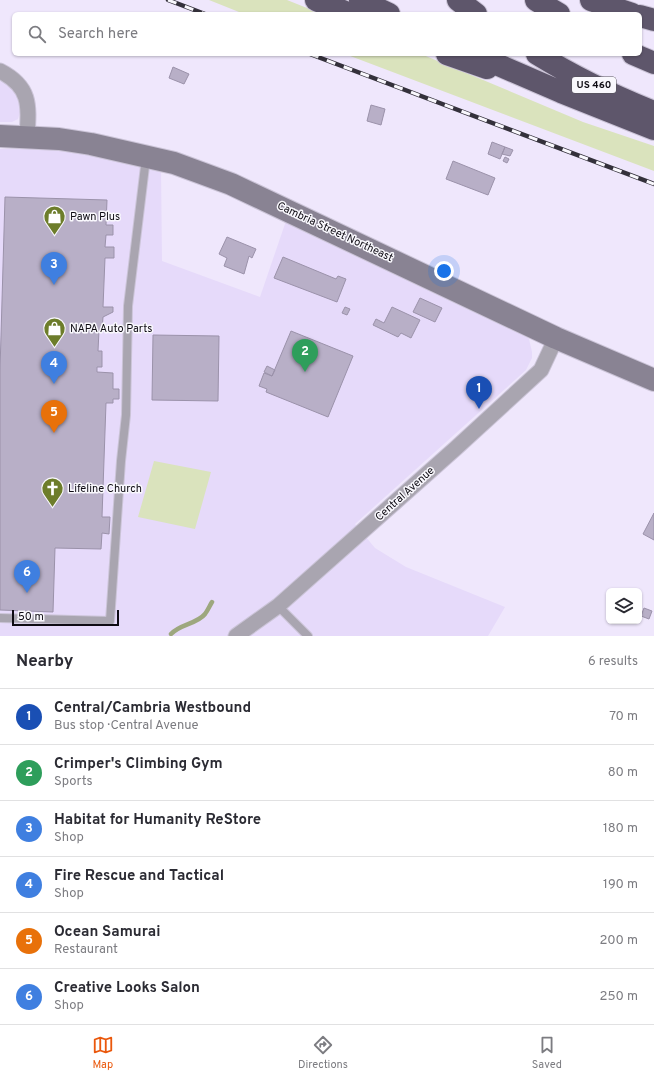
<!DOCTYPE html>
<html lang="en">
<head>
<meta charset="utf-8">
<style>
	:root { --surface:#fff; --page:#f7f7f7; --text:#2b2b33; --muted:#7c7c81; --line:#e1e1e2; --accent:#ea580c }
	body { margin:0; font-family:Overpass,sans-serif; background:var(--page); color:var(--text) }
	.controls { position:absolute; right:12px; bottom:12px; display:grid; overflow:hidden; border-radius:6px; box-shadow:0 1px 3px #0004 }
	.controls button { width:36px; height:36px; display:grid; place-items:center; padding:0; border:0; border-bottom:1px solid var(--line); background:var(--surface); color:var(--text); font:20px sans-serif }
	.scale { position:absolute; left:12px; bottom:10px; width:107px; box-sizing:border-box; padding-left:4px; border:2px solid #0e0b13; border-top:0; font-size:11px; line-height:14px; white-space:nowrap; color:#0e0b13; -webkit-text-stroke:3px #f9f8fd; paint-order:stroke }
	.you { position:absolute; left:444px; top:271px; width:14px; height:14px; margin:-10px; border:3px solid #fff; border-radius:50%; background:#1a73e8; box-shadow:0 0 0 6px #1a73e833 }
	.badge { display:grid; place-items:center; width:26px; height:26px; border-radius:50%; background:var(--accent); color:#fff; font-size:13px; font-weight:700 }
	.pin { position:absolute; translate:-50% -33px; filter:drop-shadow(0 1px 2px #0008) }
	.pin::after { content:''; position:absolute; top:21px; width:14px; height:12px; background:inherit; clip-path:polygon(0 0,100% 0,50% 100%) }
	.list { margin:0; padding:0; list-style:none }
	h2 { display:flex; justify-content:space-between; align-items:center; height:52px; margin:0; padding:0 16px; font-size:17px }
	h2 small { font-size:13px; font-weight:400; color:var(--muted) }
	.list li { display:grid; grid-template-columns:26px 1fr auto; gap:12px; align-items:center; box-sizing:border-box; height:56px; padding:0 16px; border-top:1px solid var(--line) }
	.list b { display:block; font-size:15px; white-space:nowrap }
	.list p { margin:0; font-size:13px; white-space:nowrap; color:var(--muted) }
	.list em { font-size:13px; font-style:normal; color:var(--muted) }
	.icon { flex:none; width:22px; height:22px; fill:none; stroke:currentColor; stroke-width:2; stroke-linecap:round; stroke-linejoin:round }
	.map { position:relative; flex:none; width:654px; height:636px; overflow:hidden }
	.search { position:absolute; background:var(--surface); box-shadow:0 1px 3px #0004; left:12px; right:12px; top:12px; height:44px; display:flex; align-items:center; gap:10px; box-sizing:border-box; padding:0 14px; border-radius:6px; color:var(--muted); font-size:15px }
	.sheet { height:388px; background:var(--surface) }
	nav { display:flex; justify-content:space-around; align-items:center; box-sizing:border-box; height:56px; border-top:1px solid var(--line); background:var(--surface); font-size:11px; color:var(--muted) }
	nav a { display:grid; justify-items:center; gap:2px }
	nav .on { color:var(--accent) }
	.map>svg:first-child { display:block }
	.built { fill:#e6dafa }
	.green { fill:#dae3bd }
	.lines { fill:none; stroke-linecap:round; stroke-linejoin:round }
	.stream { stroke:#9da77e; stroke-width:4.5 }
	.building { fill:#b8afc7; stroke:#9b92aa }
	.lane-casing { stroke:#cbc4d7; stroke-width:10 }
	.street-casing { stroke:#cbc4d7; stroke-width:17 }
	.secondary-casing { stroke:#cbc4d7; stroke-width:24 }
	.highway-casing { stroke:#cbc4d7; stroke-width:24 }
	.lane { stroke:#a9a5b0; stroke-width:8 }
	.street { stroke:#a9a5b0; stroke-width:15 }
	.secondary { stroke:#898393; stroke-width:22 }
	.highway { stroke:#5e566b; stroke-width:22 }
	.rail-casing { stroke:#34313b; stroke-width:4.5 }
	.rail { stroke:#f9f8fd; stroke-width:3; stroke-dasharray:9; stroke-linecap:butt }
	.labels { text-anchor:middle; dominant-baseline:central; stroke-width:3; stroke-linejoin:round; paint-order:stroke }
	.shield { fill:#f9f8fd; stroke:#545259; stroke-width:1 }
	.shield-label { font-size:10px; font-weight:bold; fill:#0e0b13 }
	.poi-label { font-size:11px; fill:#0e0b13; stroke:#f9f8fd; text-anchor:start }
	.street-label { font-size:11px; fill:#0e0b13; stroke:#f9f8fd }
</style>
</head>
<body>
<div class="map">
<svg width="654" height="636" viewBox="0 0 654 636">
	<rect width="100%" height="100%" fill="#efe7fc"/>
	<path class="built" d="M0,79L14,89L18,95L20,112L18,119L12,122H0Z
		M32,148L73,151L161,168L162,261L260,297L287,218L526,335L529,339L532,352V358L526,370L355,524L375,548L406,567L505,607L488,636H0V149Z"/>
	<path class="green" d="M209,0H287L322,14H244Z
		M345,54H421L583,122L654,146V171Z
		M154,461L211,472L195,529L138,517Z"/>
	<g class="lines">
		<path class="stream" d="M171,634C180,624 197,624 205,614C208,610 210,605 212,602"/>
	</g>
	<path class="building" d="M173,67L189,74L184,84L169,78Z
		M371,105L385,109L381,125L367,121Z
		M492,142L505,147L500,159L488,154Z
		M505,147L513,150L510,156L502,154Z
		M505,157L509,159L507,163L503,161Z
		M453,161L495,178L488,195L446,179Z
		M5,197L107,200L106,225H113V235H106L105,247H114V258H105L103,307H113V312L103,317L102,330H99L98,351H102V367H97V372L113,373V389H119V399H113V403H106L102,517H110L109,534L102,533L101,549L55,548L53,612L0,610V370Z
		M227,237L256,249L252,258L249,256L244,274L224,266L227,258L219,254Z
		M283,257L336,279L338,276L346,279L337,302L274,278Z
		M420,298L442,308L435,322L413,312Z
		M345,307L350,309L347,315L342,313Z
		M392,307L420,320L411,338L401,333L398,337L373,325L376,319L384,323Z
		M291,331L353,356L328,417L266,392L267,389L259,386L264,373L272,376Z
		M153,335L219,336L218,401L152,400Z
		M267,366L275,370L272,376L264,372Z
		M654,513V540L643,534Z
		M644,608L652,611L649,619L641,616Z"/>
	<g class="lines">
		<defs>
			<path id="lane" d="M278,606L308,636
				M0,618L110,621L121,461L126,415L128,306L146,158"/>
			<path id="street" d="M0,71C31,87 29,105 27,137
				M236,636L278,606L456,448L541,370L556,338"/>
			<path id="secondary" d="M0,136L59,139L91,144L174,163L231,184L556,338L654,380"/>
			<path id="highway" d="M316,0L350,14
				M360,0L389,14
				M458,0L476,14
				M536,0L559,14
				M591,0L632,14
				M640,16L654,20
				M447,54L487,68
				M473,54L561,92L654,129
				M537,54C574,77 614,96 654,112
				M633,54L654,63"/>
		</defs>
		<use href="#lane" class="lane-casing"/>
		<use href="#street" class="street-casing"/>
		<use href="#secondary" class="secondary-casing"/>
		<use href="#highway" class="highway-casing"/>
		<use href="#lane" class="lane"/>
		<use href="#street" class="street"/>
		<use href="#secondary" class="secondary"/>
		<use href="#highway" class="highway"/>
		<defs>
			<path id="rail" d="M168,0L205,14
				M310,54L654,184"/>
		</defs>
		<use href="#rail" class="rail-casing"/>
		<use href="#rail" class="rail"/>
	</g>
	<defs>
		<symbol id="shop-pin" viewBox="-11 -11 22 30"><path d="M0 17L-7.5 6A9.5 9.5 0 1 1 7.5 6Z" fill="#6d7d2b" stroke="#f9f8fd"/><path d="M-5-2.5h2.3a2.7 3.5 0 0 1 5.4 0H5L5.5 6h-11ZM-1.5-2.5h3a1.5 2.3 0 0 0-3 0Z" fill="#fff"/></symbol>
		<symbol id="church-pin" viewBox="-11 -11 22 30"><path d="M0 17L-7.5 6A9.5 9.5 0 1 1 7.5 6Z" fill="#6d7d2b" stroke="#f9f8fd"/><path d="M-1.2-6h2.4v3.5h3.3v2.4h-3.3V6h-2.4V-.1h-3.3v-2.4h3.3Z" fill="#fff"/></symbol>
	</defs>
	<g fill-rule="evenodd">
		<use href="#shop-pin" x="42" y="204" width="25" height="34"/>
		<use href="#shop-pin" x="42" y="316" width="25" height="34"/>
		<use href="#church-pin" x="40" y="476" width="25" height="34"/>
	</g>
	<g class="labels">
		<rect class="shield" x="572" y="77" width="44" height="16" rx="3"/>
		<g class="shield-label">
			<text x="594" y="85">US 460</text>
		</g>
		<g class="poi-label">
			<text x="70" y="217">Pawn Plus</text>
			<text x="70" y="329">NAPA Auto Parts</text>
			<text x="68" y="489">Lifeline Church</text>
		</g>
		<g class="street-label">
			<text transform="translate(335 232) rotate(25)">Cambria Street Northeast</text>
			<text transform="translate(405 494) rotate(-42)">Central Avenue</text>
		</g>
	</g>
</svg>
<div class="controls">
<button><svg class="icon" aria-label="layers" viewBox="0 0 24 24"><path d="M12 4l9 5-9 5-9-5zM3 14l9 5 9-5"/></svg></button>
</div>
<div class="scale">50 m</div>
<div class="you"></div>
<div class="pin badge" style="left:479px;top:409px;background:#1a4fb4">1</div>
<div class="pin badge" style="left:305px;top:372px;background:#2e9e5b">2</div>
<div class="pin badge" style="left:54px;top:285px;background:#3f7fe0">3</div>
<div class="pin badge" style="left:54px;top:384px;background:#3f7fe0">4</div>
<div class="pin badge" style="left:54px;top:433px;background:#e8710a">5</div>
<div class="pin badge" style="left:27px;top:593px;background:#3f7fe0">6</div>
<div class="search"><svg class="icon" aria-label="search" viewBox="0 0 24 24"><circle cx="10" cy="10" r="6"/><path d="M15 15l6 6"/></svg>Search here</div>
</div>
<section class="sheet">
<h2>Nearby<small>6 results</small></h2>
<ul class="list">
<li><span class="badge" style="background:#1a4fb4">1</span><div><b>Central/Cambria Westbound</b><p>Bus stop · Central Avenue</p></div><em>70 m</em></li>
<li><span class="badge" style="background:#2e9e5b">2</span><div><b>Crimper's Climbing Gym</b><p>Sports</p></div><em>80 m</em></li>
<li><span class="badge" style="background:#3f7fe0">3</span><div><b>Habitat for Humanity ReStore</b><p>Shop</p></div><em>180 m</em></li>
<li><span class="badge" style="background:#3f7fe0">4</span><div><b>Fire Rescue and Tactical</b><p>Shop</p></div><em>190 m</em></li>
<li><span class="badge" style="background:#e8710a">5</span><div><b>Ocean Samurai</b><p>Restaurant</p></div><em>200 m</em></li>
<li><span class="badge" style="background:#3f7fe0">6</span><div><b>Creative Looks Salon</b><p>Shop</p></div><em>250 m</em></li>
</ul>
</section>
<nav>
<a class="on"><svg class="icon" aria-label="map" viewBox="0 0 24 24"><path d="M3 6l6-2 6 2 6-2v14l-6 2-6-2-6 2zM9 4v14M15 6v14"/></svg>Map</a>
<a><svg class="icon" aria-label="directions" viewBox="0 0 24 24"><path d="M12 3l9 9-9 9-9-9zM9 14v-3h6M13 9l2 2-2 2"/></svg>Directions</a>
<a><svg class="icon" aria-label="saved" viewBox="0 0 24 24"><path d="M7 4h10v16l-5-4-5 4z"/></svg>Saved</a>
</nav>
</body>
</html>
